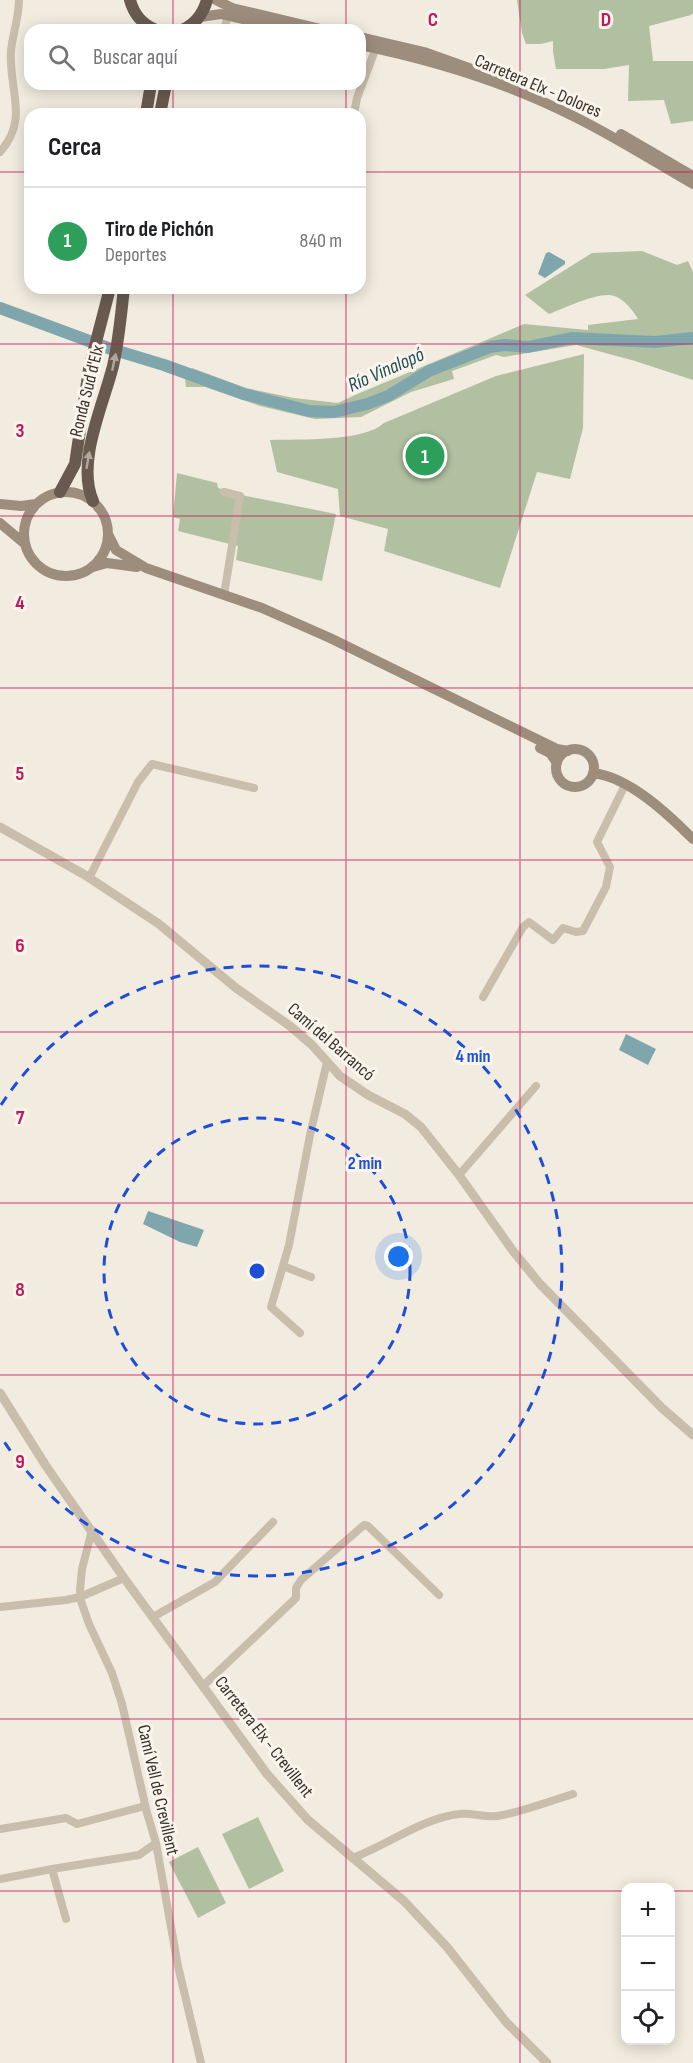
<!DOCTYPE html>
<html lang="es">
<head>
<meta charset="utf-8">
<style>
	:root { --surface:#fff; --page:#f2f2f2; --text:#202124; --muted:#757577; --line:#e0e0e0; --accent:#224d57 }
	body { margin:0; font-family:"Sofia Sans Condensed",sans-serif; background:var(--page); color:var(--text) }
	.controls { position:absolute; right:18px; bottom:18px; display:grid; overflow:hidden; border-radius:12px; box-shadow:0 3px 15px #0003 }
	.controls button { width:54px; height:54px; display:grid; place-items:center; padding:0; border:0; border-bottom:2px solid var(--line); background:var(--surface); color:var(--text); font:30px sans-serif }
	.you { position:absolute; left:399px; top:1257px; width:21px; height:21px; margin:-15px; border:4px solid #fff; border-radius:50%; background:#1a73e8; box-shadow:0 0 0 9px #1a73e833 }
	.badge { display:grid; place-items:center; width:39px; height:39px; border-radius:50%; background:var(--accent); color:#fff; font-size:20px; font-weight:700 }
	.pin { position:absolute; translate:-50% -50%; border:3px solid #fff; box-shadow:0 2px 6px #0006 }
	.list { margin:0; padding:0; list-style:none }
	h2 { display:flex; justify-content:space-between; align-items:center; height:78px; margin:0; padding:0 24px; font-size:26px }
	h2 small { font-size:20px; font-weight:400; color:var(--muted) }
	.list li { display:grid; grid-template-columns:39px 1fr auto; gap:18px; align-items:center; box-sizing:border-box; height:108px; padding:0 24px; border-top:2px solid var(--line) }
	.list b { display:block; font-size:22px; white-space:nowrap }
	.list p { margin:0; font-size:20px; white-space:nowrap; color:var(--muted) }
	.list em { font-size:20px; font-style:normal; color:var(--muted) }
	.icon { flex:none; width:33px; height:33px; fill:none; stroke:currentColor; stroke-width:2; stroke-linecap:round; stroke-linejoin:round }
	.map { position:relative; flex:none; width:693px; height:2063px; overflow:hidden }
	.search { position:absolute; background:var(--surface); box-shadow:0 3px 15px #0003; left:24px; top:24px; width:342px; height:66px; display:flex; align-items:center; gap:15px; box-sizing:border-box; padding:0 21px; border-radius:18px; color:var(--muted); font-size:22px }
	.panel { position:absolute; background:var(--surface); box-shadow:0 3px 15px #0003; left:24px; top:108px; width:342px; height:186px; border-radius:18px }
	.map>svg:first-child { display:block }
	.green { fill:#b1c0a0 }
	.water { fill:#80a6ad }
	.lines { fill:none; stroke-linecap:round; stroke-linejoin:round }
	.river { stroke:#80a6ad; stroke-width:12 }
	.minor { stroke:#c9bdac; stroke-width:8 }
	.tertiary { stroke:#c9bdac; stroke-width:9 }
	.secondary { stroke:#9d8d7d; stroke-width:10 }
	.trunk { stroke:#685a4f; stroke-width:12 }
	.oneway { fill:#b0a89e }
	.grid { fill:none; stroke:#c2185b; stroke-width:1.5; stroke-opacity:0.55 }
	.ring { fill:none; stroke:#1d4ed8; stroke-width:3; stroke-dasharray:10 8 }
	.labels { text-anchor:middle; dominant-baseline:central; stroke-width:6; stroke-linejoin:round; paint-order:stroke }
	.street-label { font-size:18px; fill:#38302a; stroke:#f9f5ec }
	.water-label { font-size:20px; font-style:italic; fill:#224d57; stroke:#f9f5ec }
	.grid-label { font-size:20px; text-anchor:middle; font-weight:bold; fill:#c2185b; stroke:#f9f5ec; stroke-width:6; stroke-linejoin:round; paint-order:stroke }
	.centre { fill:#1d4ed8; stroke:#f9f5ec; stroke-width:3 }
	.ring-label { font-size:18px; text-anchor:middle; font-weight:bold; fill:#1d4ed8; stroke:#f9f5ec; stroke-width:6; stroke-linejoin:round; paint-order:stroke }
</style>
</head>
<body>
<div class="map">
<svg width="693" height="2063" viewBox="0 0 693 2063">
	<rect width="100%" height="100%" fill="#f2ebdf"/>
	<path class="green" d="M517,0H693V13L691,15L649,26L653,61H693V121L671,124L664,100L628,101L629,65L604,69H556L553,52V41L541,44H526L522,33Z
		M642,251L677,265L688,261L693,272V380L635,361L576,345L504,357L496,355L452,371L454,379L411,392L361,417L315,419L260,406L205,387H186L185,378L192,368L246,388L294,398L338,403L355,395L524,324L588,330V325L638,319C633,310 621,295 609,295C594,294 564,308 549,314L525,295L592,253Z
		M584,354L583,428L570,479L537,472L500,588L384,551L388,529L340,516L338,489L277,472L270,440C298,439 364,442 384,423L496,376Z
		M177,473L217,483L218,488L246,496L336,514L322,581L236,560L238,546L178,531L180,519L173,517Z
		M258,1817L284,1871L249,1889L222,1834Z
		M198,1847L226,1903L198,1918L169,1862Z"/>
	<path class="water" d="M549,252L565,261V264L545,278L538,274L546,253Z
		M626,1034L656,1049L648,1065L619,1050Z
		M148,1211L204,1230L197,1247L180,1242L143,1224Z"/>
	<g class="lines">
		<path class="river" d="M0,308L108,348L164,365L244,394L309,411L334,412L367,404L388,396L429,371L490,347L504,345L528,347L571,338L655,342L693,338"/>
		<path class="minor" d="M224,30L228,15
			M354,114L357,98L374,53
			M0,152C30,119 8,89 11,50C13,33 19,17 19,0
			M224,492L240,496L224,595
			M89,878L138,782L152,764L254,788
			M483,997L523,927L529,922L553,940L563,928L576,932L583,931L606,887L610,867L597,842L625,785
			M459,1175L536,1086
			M283,1266L311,1277
			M300,1333L271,1307L289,1245L310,1135L327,1062
			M92,1530L82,1569L80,1590L81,1601L89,1624L112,1673L122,1704L147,1813L156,1843L178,1966L201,2063
			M0,1607L66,1600L80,1597L124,1578
			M153,1617L215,1582L273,1522
			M203,1686L296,1598V1588L301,1580L364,1525L368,1526L439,1595
			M0,1829L66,1818L77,1824L145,1806
			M352,1858C388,1845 420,1819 459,1814C471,1812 484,1818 497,1816C519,1813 550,1801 573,1794
			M52,1869L139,1855L156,1843
			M0,1879L52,1869L66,1919"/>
		<path class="tertiary" d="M0,827L85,875L159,924L236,988L290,1026L312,1045L340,1076L368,1095L405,1114L421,1127L459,1175L513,1251L540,1284L662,1408L693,1435
			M0,1393L46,1466L124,1578L267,1774L308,1820L404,1901L447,1947L506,2022L547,2063"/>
		<path class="secondary" d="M216,0L232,8L325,30
			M200,17L221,14L290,30
			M360,37L424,52L537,92
			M360,45C433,60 506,82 573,116C614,136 653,161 693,184
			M621,134L693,176
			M24 534a42 42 0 1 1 84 0a42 42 0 1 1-84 0Z
			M0,504L21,506L36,504
			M0,523L25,544
			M108,534L116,550L146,568L262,608L330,638L557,749L568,751
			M93,567L107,563L137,567
			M540,748L550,753L557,763
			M556 768a19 19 0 1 1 38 0a19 19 0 1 1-38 0Z
			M593,773C629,777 668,814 693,839"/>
		<path class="trunk" d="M130,0C134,15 142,24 156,30
			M182,30C196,24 203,14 207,0
			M146,114L151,84
			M160,114L166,84
			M60,492L75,464L89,369L110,288
			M93,501C76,462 103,406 113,366C119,340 121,314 124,288"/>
	</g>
	<defs><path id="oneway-solid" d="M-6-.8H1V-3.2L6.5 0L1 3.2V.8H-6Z" transform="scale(1.5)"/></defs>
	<g class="oneway">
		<use href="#oneway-solid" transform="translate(114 362) rotate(-78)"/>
		<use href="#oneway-solid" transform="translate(88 460) rotate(-80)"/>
	</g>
	<path class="grid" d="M173,0V30M346,0V30M520,0V2063M173,84V114M346,84V114M0,172H30M360,172H693M173,288V2063M346,288V2063M0,344H693M0,516H693M0,688H693M0,860H693M0,1032H693M0,1203H693M0,1375H693M0,1547H693M0,1719H693M0,1891H626M670,1891H693"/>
	<g class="ring">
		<circle cx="257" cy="1271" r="153"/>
		<path d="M1 1105A305 305 0 1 1 1 1437"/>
	</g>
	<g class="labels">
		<g class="street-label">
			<text transform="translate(538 86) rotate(23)">Carretera Elx - Dolores</text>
			<text transform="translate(87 391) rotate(-76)">Ronda Sud d'Elx</text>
			<text transform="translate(331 1042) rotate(41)">Camí del Barrancó</text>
			<text transform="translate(264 1737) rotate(52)">Carretera Elx - Crevillent</text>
			<text transform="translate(158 1790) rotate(77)">Camí Vell de Crevillent</text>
		</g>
		<g class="water-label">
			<text transform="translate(386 370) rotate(-24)">Río Vinalopó</text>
		</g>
	</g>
	<g class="grid-label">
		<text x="433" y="26">C</text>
		<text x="606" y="26">D</text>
		<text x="20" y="437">3</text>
		<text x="20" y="609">4</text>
		<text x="20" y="780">5</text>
		<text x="20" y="952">6</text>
		<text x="20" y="1124">7</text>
		<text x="20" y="1296">8</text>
		<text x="20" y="1468">9</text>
	</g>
	<circle cx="257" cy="1271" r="9" class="centre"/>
	<g class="ring-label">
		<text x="473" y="1062">4 min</text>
		<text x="365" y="1169">2 min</text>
	</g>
</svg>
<div class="controls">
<button>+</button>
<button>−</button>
<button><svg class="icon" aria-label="locate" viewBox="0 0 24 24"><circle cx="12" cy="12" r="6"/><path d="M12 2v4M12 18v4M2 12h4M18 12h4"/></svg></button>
</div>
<div class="you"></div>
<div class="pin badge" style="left:425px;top:456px;background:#2e9e5b">1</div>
<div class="search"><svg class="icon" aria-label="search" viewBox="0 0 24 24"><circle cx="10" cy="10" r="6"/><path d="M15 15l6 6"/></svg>Buscar aquí</div>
<section class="panel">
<h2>Cerca<small></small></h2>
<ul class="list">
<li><span class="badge" style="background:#2e9e5b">1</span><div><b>Tiro de Pichón</b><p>Deportes</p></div><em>840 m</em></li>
</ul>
</section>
</div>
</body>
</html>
